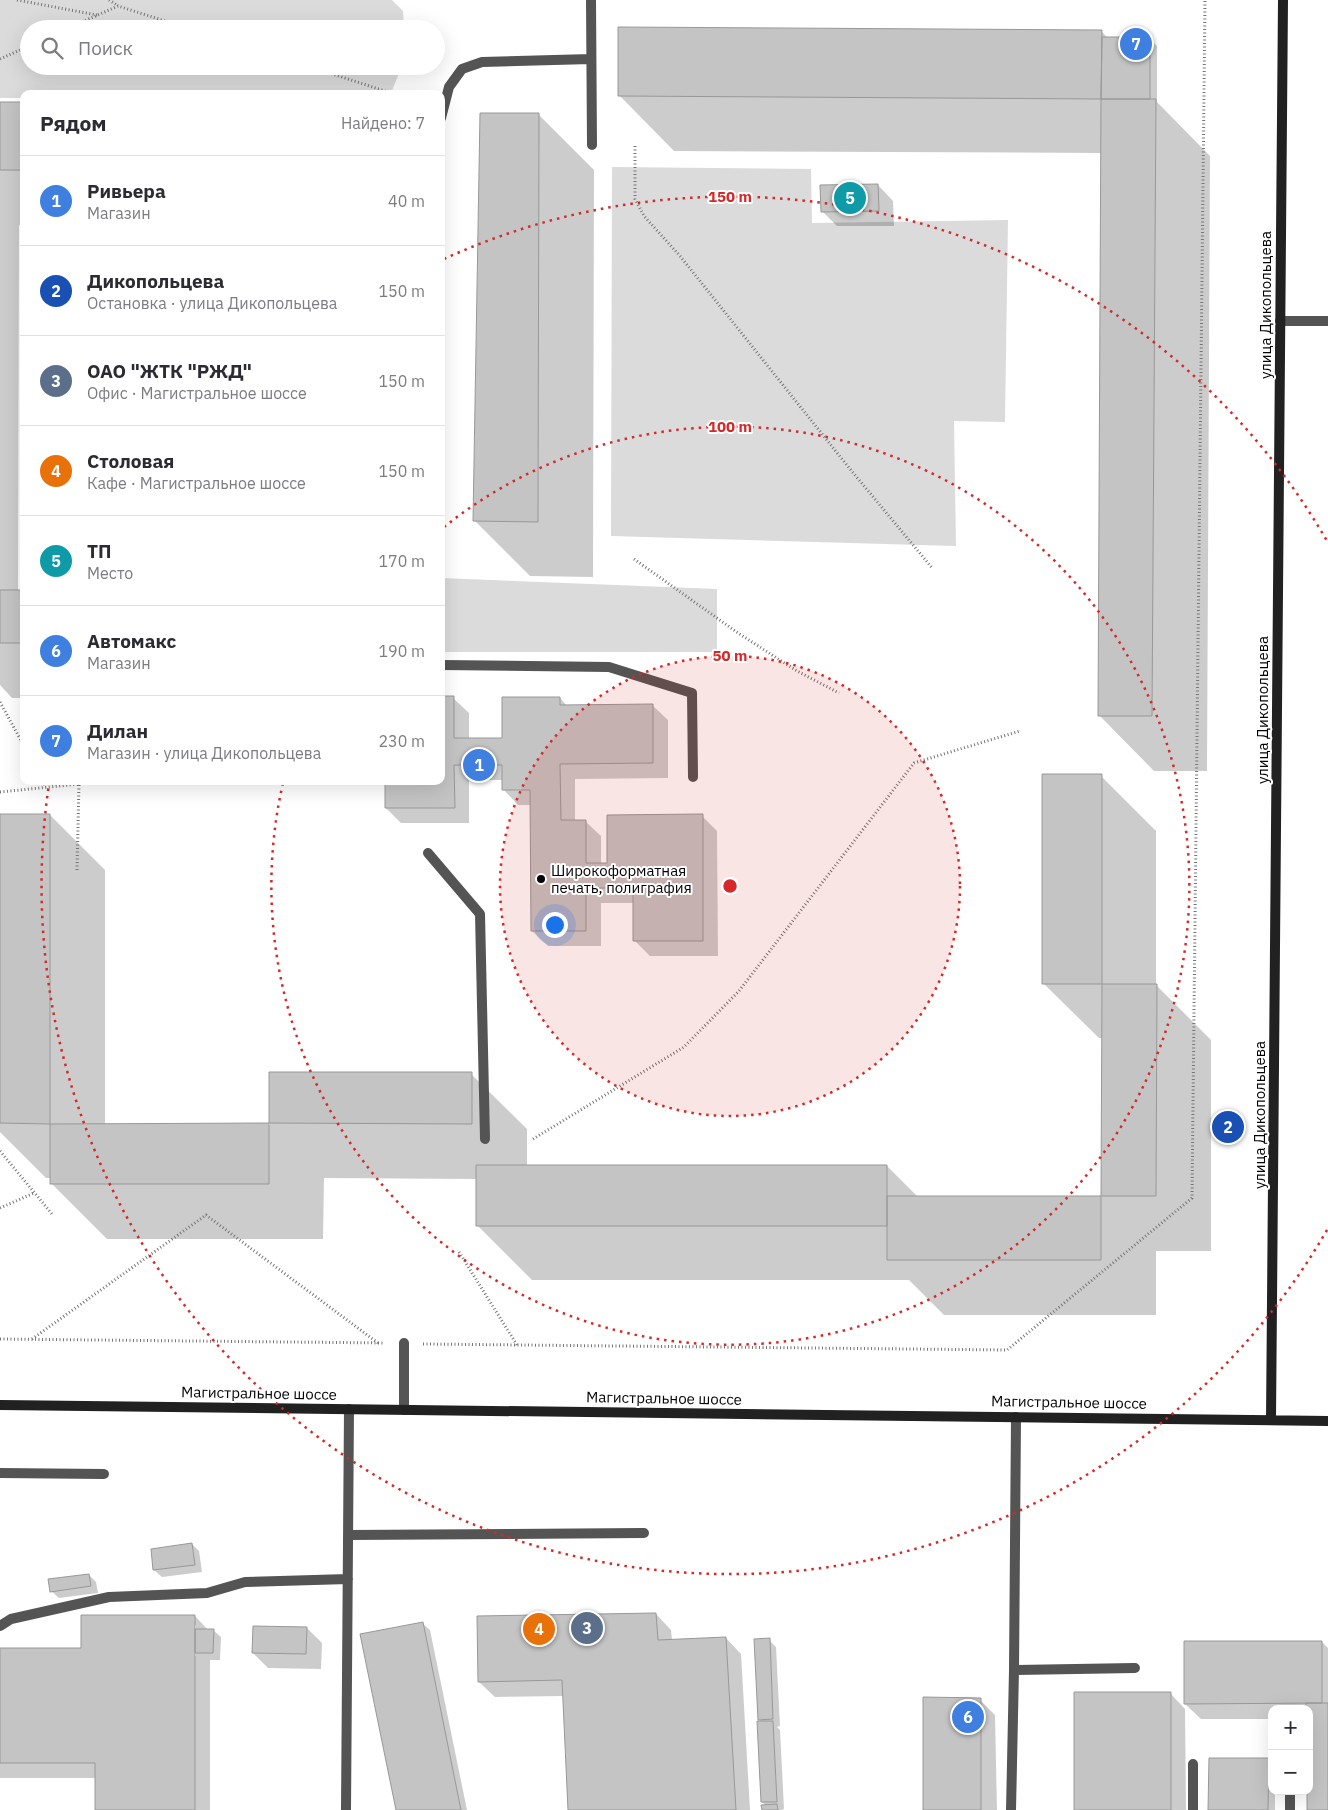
<!DOCTYPE html>
<html lang="ru">
<head>
<meta charset="utf-8">
<style>
	:root { --surface:#fff; --page:#f2f2f3; --text:#2b2b33; --muted:#7c7c81; --line:#e1e1e2; --accent:#b45309 }
	body { margin:0; font-family:"IBM Plex Sans",sans-serif; background:var(--page); color:var(--text) }
	.controls { position:absolute; right:15px; bottom:15px; display:grid; overflow:hidden; border-radius:10px; box-shadow:0 5px 20px #0002 }
	.controls button { width:45px; height:45px; display:grid; place-items:center; padding:0; border:0; border-bottom:1px solid var(--line); background:var(--surface); color:var(--text); font:25px sans-serif }
	.you { position:absolute; left:554px; top:924px; width:18px; height:18px; margin:-12px; border:4px solid #fff; border-radius:50%; background:#1a73e8; box-shadow:0 0 0 8px #1a73e833 }
	.badge { display:grid; place-items:center; width:32px; height:32px; border-radius:50%; background:var(--accent); color:#fff; font-size:16px; font-weight:700 }
	.pin { position:absolute; translate:-50% -50%; border:2px solid #fff; box-shadow:0 1px 5px #0006 }
	.list { margin:0; padding:0; list-style:none }
	h2 { display:flex; justify-content:space-between; align-items:center; height:65px; margin:0; padding:0 20px; font-size:21px }
	h2 small { font-size:16px; font-weight:400; color:var(--muted) }
	.list li { display:grid; grid-template-columns:32px 1fr auto; gap:15px; align-items:center; box-sizing:border-box; height:90px; padding:0 20px; border-top:1px solid var(--line) }
	.list b { display:block; font-size:19px; white-space:nowrap }
	.list p { margin:0; font-size:16px; white-space:nowrap; color:var(--muted) }
	.list em { font-size:16px; font-style:normal; color:var(--muted) }
	.icon { flex:none; width:28px; height:28px; fill:none; stroke:currentColor; stroke-width:2; stroke-linecap:round; stroke-linejoin:round }
	.map { position:relative; flex:none; width:1328px; height:1810px; overflow:hidden }
	.search { position:absolute; background:var(--surface); box-shadow:0 5px 20px #0002; left:20px; top:20px; width:425px; height:55px; display:flex; align-items:center; gap:12px; box-sizing:border-box; padding:0 18px; border-radius:28px; color:var(--muted); font-size:19px }
	.panel { position:absolute; background:var(--surface); box-shadow:0 5px 20px #0002; left:20px; top:90px; width:425px; height:695px; border-radius:10px }
	.map>svg:first-child { display:block }
	.green { fill:#dbdbdb }
	.shadow { fill:#0003; fill-rule:evenodd }
	.building { fill:#c4c4c4; stroke:#989898 }
	.lines { fill:none; stroke-linecap:round; stroke-linejoin:round }
	.path { stroke:#767676; stroke-width:3; stroke-dasharray:1 2.5; stroke-linecap:butt }
	.service { stroke:#545454; stroke-width:10 }
	.secondary { stroke:#212121; stroke-width:10 }
	.ring { fill:none; stroke:#d62828; stroke-width:2.5; stroke-dasharray:2.5 5 }
	.poi-dot { fill:#000; stroke:#fff; stroke-width:2 }
	.labels { text-anchor:middle; dominant-baseline:central; stroke-width:4; stroke-linejoin:round; paint-order:stroke }
	.street-label { font-size:15px; fill:#000; stroke:#fff }
	.poi-label { font-size:15px; fill:#000; stroke:#fff; text-anchor:start }
	.centre { fill:#d62828; stroke:#fff; stroke-width:2.5 }
	.ring-label { font-size:15px; text-anchor:middle; font-weight:bold; fill:#d62828; stroke:#fff; stroke-width:4; stroke-linejoin:round; paint-order:stroke }
</style>
</head>
<body>
<div class="map">
<svg width="1328" height="1810" viewBox="0 0 1328 1810">
	<rect width="100%" height="100%" fill="#fff"/>
	<path class="green" d="M0,0H392L403,11L404,29H29V66H402L391,93L384,94H24V98H0Z
		M612,167L811,169L812,223L1008,220L1005,422L954,421L956,546L611,536Z
		M441,578L717,589V652H441Z"/>
	<path class="shadow" d="M1101,31L1108,38H1149L1157,46V102L1210,156L1207,771H1154L1099,715L1102,153L674,151L619,95Z
		M0,103H24V225H19L18,591H24V698H12L0,685Z
		M539,115L594,170L593,577L530,576L475,521Z
		M878,185L893,201L894,226H837L822,211Z
		M453,698L469,713V740H503L560,698L567,706L652,705L668,720V778L575,779V821H585L601,836V864H609L702,816L717,831L718,956H650L635,941L634,903H601V946H548L532,931V805H518L503,789V780H469V823H401L386,808L441,781Z
		M1101,776L1156,831V985L1211,1040V1251H1156V1315H944L909,1280H532L477,1225V1179L324,1178L323,1239H107L51,1183V1178H46L0,1132V815H50L105,870V1125H270V1074H471L527,1129V1166H887L918,1197H1102L1103,1038H1099L1043,983Z
		M192,1544L199,1551L202,1572L162,1577L154,1570Z
		M89,1575L96,1582L98,1593L59,1598L51,1591Z
		M656,1614L671,1630L672,1640L726,1638L741,1654L750,1810H569L564,1696L495,1697L479,1682Z
		M195,1616L208,1630H213L221,1637L220,1660H210V1810H96V1778H0V1649H82ZM194,1625H196V1656H194Z
		M422,1623L430,1630L467,1810H398Z
		M307,1628L322,1643L321,1669L268,1668L253,1653Z
		M769,1640L776,1647L780,1726L777,1727L780,1730L784,1809L781,1810H763L766,1806L762,1802V1722L759,1720Z
		M1322,1642L1328,1648V1810H1308L1309,1709H1272V1719H1201L1185,1704Z
		M1170,1693L1185,1709L1186,1810H1076Z
		M980,1700L995,1715L997,1810H924Z
		M1268,1759L1272,1763V1791H1275V1810H1209Z"/>
	<path class="building" d="M618,27L1102,30L1101,99L618,96Z
		M1102,37H1150V99H1101Z
		M1101,99H1156L1152,716H1098Z
		M0,102H24V170H0Z
		M480,113H539L538,522L473,521Z
		M878,184L879,211L821,212L820,185Z
		M0,590H24V643H0Z
		M441,696H454V738H502V697H560V705L653,704V763L560,764L561,820H586V863H607V815L703,814V941H633V888H586V931H531L530,790H502V765H454L455,808H385V781H441Z
		M1042,774H1102V984H1042Z
		M0,814H50V1124L0,1123Z
		M1102,984H1157L1156,1196H1101Z
		M269,1072H472V1124L269,1123Z
		M269,1123V1184H50V1124Z
		M476,1165H887V1226H476Z
		M887,1196H1101V1260H887Z
		M192,1543L195,1565L153,1570L151,1549Z
		M89,1574L91,1586L50,1592L48,1579Z
		M656,1613L658,1640L726,1637L736,1810H568L562,1680L478,1682L477,1616Z
		M81,1615H195V1810H95V1763H0V1648H81Z
		M423,1622L461,1810H396L360,1634Z
		M253,1626L307,1627L306,1654L252,1653Z
		M195,1629H214L213,1653H195Z
		M770,1638L773,1719L758,1720L754,1639Z
		M1184,1641H1322V1703L1184,1704Z
		M1074,1692H1171V1810H1074Z
		M923,1697L981,1698V1810H923Z
		M1306,1703H1328V1810H1307V1791H1309V1709H1306Z
		M757,1721H773L777,1802H761Z
		M1209,1758H1269L1268,1810H1208Z
		M777,1804L778,1810H762L761,1805Z"/>
	<g class="lines">
		<path class="path" d="M17,0L97,15
			M109,0L117,5
			M66,29L118,6L190,29
			M0,59L29,46
			M308,66L394,94
			M635,146V199L644,216L680,256L850,469L933,569
			M634,559L738,633L797,671L839,693
			M0,702L24,746
			M43,781L46,787
			M0,792L79,784
			M77,870L79,784L82,781
			M533,1139L684,1047L739,991L914,763L1020,731
			M0,1151L52,1214
			M0,1208L34,1193
			M459,1252L517,1345
			M0,1339L384,1343
			M32,1339L206,1215L378,1343
			M423,1344L1007,1350L1192,1198L1205,0"/>
		<path class="service" d="M591,0L592,145
			M441,118L449,87L462,69L482,62L591,59
			M1280,321H1328
			M441,665L609,667L692,693L693,777
			M428,853L480,914L485,1139
			M404,1410V1343
			M1016,1417L1014,1670L1135,1668
			M0,1473L104,1474
			M348,1535L644,1533
			M0,1626L11,1619L109,1597L207,1593L245,1582L348,1579
			M1290,1791V1810
			M346,1810L349,1409
			M1011,1810L1014,1670
			M1193,1810V1764"/>
		<path class="secondary" d="M0,1405L1328,1421
			M1271,1420L1283,0"/>
	</g>
	<circle cx="730" cy="886" r="230" fill="#d62828" fill-opacity=".12"/>
	<g class="ring">
		<circle cx="730" cy="886" r="230"/>
		<path d="M444 527A459 459 0 1 1 283 783"/>
		<path d="M1327 1230A689 689 0 0 1 49 784M444 259A689 689 0 0 1 1327 541"/>
	</g>
	<circle class="poi-dot" cx="541" cy="879" r="5"/>
	<g class="labels">
		<g class="street-label">
			<text transform="translate(1265 305) rotate(-90)">улица Дикопольцева</text>
			<text transform="translate(1262 710) rotate(-90)">улица Дикопольцева</text>
			<text transform="translate(1259 1115) rotate(-90)">улица Дикопольцева</text>
			<text transform="translate(259 1393) rotate(1)">Магистральное шоссе</text>
			<text transform="translate(664 1398) rotate(1)">Магистральное шоссе</text>
			<text transform="translate(1069 1402) rotate(1)">Магистральное шоссе</text>
		</g>
		<g class="poi-label">
			<text x="551" y="870">Широкоформатная<tspan x="551" dy="17">печать, полиграфия</tspan></text>
		</g>
	</g>
	<circle cx="730" cy="886" r="8" class="centre"/>
	<g class="ring-label">
		<text x="730" y="202">150 m</text>
		<text x="730" y="432">100 m</text>
		<text x="730" y="661">50 m</text>
	</g>
</svg>
<div class="controls">
<button>+</button>
<button>−</button>
</div>
<div class="you"></div>
<div class="pin badge" style="left:479px;top:765px;background:#3f7fe0">1</div>
<div class="pin badge" style="left:1228px;top:1127px;background:#1a4fb4">2</div>
<div class="pin badge" style="left:587px;top:1628px;background:#5c6f8a">3</div>
<div class="pin badge" style="left:539px;top:1629px;background:#e8710a">4</div>
<div class="pin badge" style="left:850px;top:198px;background:#0f9aa8">5</div>
<div class="pin badge" style="left:968px;top:1717px;background:#3f7fe0">6</div>
<div class="pin badge" style="left:1136px;top:44px;background:#3f7fe0">7</div>
<div class="search"><svg class="icon" aria-label="search" viewBox="0 0 24 24"><circle cx="10" cy="10" r="6"/><path d="M15 15l6 6"/></svg>Поиск</div>
<section class="panel">
<h2>Рядом<small>Найдено: 7</small></h2>
<ul class="list">
<li><span class="badge" style="background:#3f7fe0">1</span><div><b>Ривьера</b><p>Магазин</p></div><em>40 m</em></li>
<li><span class="badge" style="background:#1a4fb4">2</span><div><b>Дикопольцева</b><p>Остановка · улица Дикопольцева</p></div><em>150 m</em></li>
<li><span class="badge" style="background:#5c6f8a">3</span><div><b>ОАО &quot;ЖТК &quot;РЖД&quot;</b><p>Офис · Магистральное шоссе</p></div><em>150 m</em></li>
<li><span class="badge" style="background:#e8710a">4</span><div><b>Столовая</b><p>Кафе · Магистральное шоссе</p></div><em>150 m</em></li>
<li><span class="badge" style="background:#0f9aa8">5</span><div><b>ТП</b><p>Место</p></div><em>170 m</em></li>
<li><span class="badge" style="background:#3f7fe0">6</span><div><b>Автомакс</b><p>Магазин</p></div><em>190 m</em></li>
<li><span class="badge" style="background:#3f7fe0">7</span><div><b>Дилан</b><p>Магазин · улица Дикопольцева</p></div><em>230 m</em></li>
</ul>
</section>
</div>
</body>
</html>
